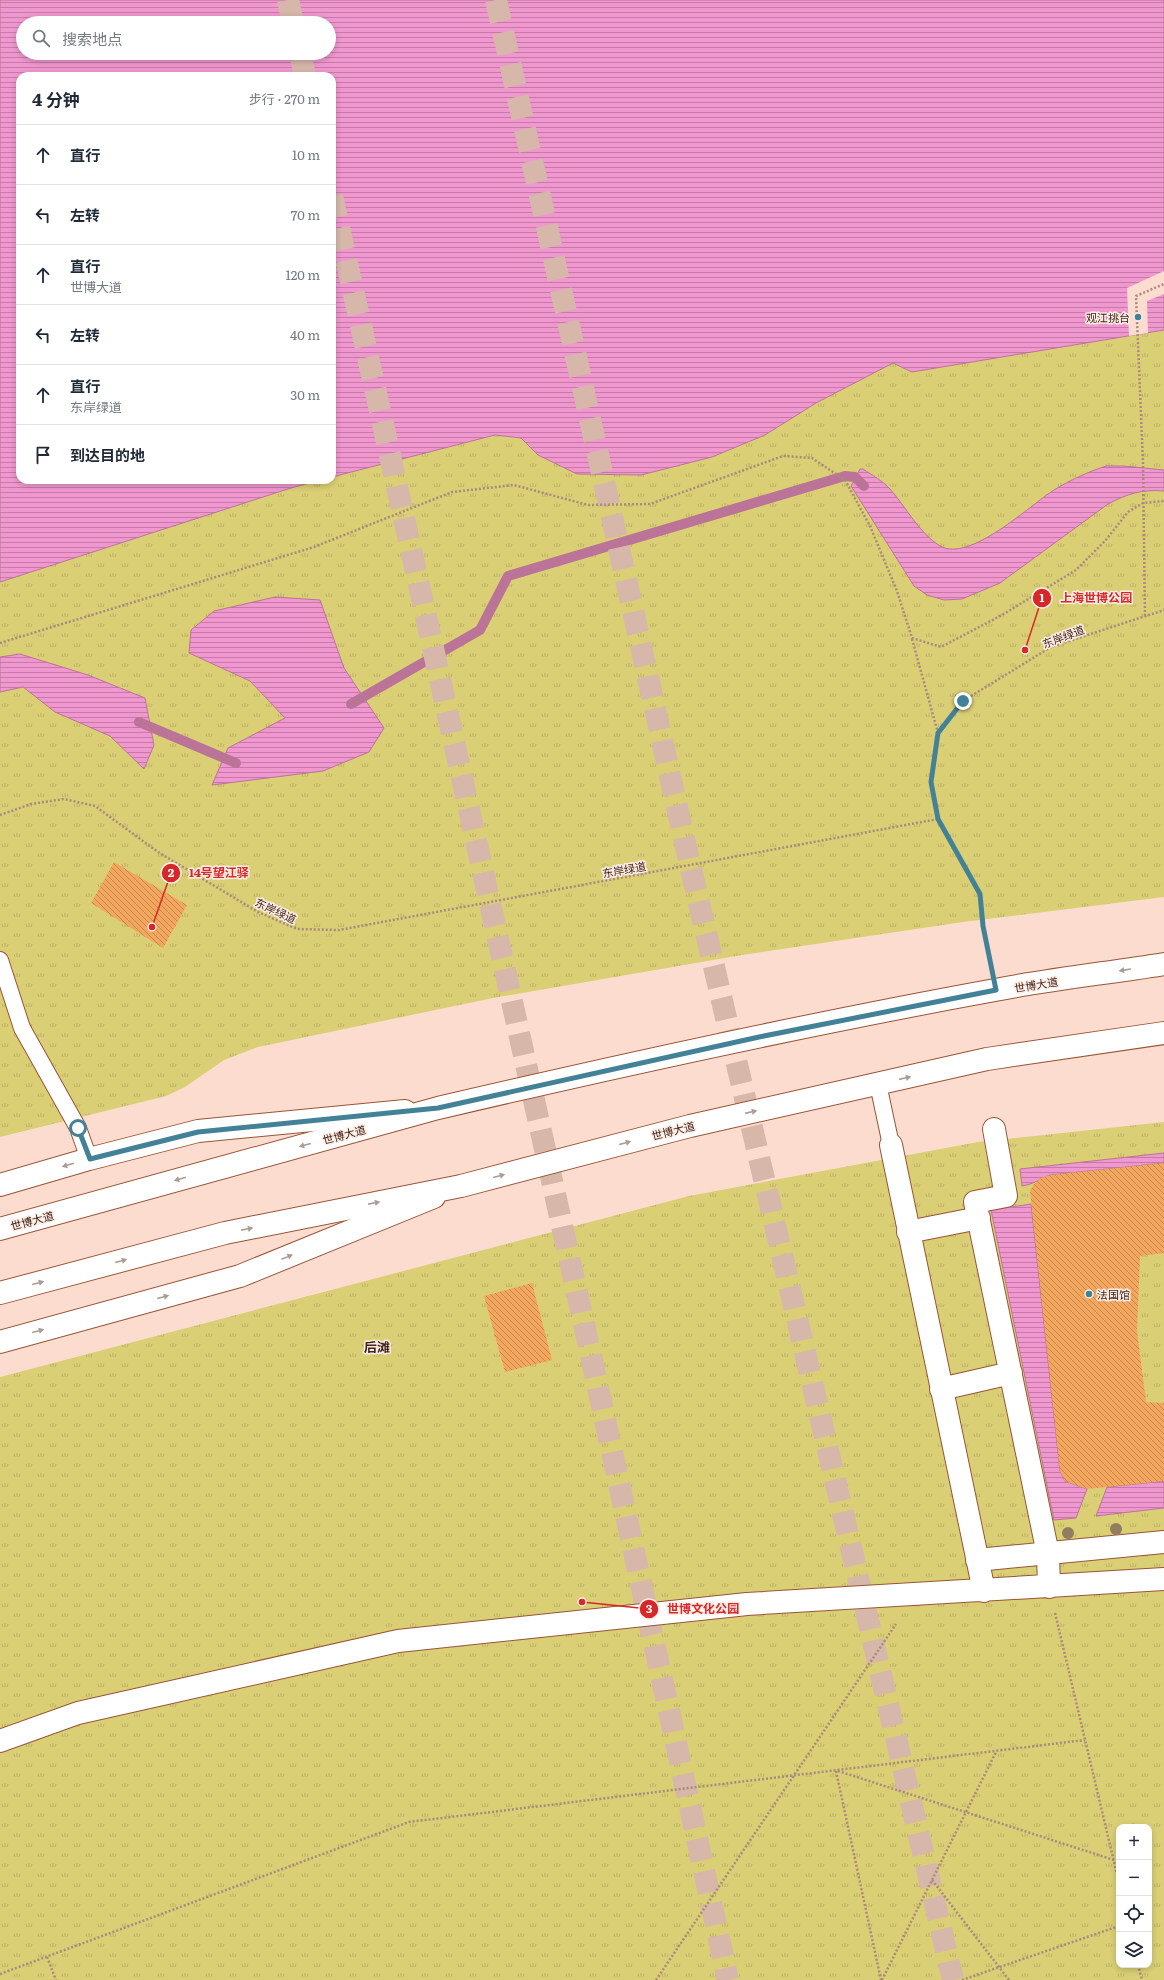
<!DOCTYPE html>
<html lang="zh">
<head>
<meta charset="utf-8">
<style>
	:root { --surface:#fff; --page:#f2f2f3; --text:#1f2937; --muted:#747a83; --line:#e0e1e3 }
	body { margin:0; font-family:Literata,"Noto Sans SC",serif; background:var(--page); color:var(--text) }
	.controls { position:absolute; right:12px; bottom:12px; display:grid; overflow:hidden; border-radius:8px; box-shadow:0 2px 6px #0003 }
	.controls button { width:36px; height:36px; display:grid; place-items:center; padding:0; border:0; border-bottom:1px solid var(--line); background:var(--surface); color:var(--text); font:20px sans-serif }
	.stop { position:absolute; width:12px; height:12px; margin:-9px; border:3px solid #438197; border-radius:50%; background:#fff }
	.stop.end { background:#438197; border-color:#fff; box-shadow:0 1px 4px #0008 }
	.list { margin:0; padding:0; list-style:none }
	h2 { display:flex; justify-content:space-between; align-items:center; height:52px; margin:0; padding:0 16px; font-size:17px }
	h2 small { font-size:13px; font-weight:400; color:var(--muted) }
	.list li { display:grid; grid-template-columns:26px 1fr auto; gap:12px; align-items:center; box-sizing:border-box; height:60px; padding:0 16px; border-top:1px solid var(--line) }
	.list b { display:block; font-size:15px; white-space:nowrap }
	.list p { margin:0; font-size:13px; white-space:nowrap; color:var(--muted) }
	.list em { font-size:13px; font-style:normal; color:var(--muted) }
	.icon { flex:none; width:22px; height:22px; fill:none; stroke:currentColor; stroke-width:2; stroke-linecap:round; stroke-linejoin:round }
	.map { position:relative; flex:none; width:1164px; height:1980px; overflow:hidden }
	.search { position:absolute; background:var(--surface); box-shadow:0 2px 6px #0003; left:16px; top:16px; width:320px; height:44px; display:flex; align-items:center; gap:10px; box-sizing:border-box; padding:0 14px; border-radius:22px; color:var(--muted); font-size:15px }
	.panel { position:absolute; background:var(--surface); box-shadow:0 2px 6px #0003; left:16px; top:72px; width:320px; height:412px; border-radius:12px }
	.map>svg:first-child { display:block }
	.park { fill:url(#park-tufts); fill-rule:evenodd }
	.water { fill:url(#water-rules); stroke:#bb7498; fill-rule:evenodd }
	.pier { fill:#fcdccf }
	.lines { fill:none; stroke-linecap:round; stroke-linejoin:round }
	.stream { stroke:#bb7498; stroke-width:10 }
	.building { fill:url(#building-back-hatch) }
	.secondary-tunnel { stroke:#d6b7aa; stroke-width:22; stroke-dasharray:22 11; stroke-linecap:butt }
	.service-casing { stroke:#985437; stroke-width:18 }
	.pedestrian-casing { stroke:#985437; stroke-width:24 }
	.tertiary-casing { stroke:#985437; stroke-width:24 }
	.primary-casing { stroke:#985437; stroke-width:24 }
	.path { stroke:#a98a7d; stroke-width:2.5; stroke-dasharray:2 2; stroke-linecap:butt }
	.service { stroke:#fff; stroke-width:16 }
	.pedestrian { stroke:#fff; stroke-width:22 }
	.tertiary { stroke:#fff; stroke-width:22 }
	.primary { stroke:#fff; stroke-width:22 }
	.tree { fill:#907e5f }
	.oneway { fill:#a99c96 }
	.route { stroke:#438197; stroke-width:5 }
	.poi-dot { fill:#438197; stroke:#fdede6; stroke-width:1.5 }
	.labels { text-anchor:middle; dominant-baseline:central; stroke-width:3; stroke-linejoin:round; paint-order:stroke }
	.poi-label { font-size:11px; fill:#402216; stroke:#fdede6; text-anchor:end }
	.street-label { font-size:11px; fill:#402216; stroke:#fdede6 }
	.quarter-label { font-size:13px; font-weight:bold; fill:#402216; stroke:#fdede6 }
	.leader { fill:none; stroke:#d62828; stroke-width:1.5 }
	.callout-dot { fill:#d62828; stroke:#fdede6; stroke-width:1.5 }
	.mark-label { font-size:12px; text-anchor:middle; font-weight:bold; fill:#fff }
	.callout-label { font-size:12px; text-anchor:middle; font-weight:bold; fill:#d62828; stroke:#fdede6; stroke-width:3; stroke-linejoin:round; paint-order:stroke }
</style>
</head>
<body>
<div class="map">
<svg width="1164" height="1980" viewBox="0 0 1164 1980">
	<defs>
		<pattern id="park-tufts" width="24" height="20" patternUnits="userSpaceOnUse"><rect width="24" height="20" fill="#dacf75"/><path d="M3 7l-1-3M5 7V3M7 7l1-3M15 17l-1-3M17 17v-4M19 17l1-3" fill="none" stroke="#bcb164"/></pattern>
		<pattern id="water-rules" width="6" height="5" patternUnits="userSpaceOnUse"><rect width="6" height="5" fill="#f097cf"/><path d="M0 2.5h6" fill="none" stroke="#c47ba7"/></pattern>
		<pattern id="building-back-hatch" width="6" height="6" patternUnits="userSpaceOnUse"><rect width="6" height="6" fill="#f3a65d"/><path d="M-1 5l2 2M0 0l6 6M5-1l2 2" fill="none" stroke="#c6874c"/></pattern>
	</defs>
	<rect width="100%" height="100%" fill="#fcdccf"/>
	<path class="park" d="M1164,330V897L963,922L742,955L493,998L258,1047L224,1060L185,1087L166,1096L0,1137V582L291,488L320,480H332V477L495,435L521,438L538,455L712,457L765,435L816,403L893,362L913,371Z
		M1164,1122V1980H0V1377L689,1196L978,1142ZM1119,1827H1149V1965H1119Z"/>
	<path class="water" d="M0,0H1164V330L912,372L893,363L816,403L765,435L712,457L641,475L577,474L538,455L521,438L495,435L332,477V76H20V480H320L291,488L0,582ZM23,23H329V53H23Z
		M1106,466H1124L1164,470V491C1142,489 1127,494 1108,504L1000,583L962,599L944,600L927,595L914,586L851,486L860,469H863C872,475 883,481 890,489C906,507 919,533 940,546C970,563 1030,505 1054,490C1070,480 1088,472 1106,466Z
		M275,597L320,600L344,668L384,728L369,752L323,771L212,785L228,748L285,718L250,681L189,653L191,630L214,611Z
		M20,654L88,675L145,698L154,745L144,769L110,736L55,712L23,687L0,692V657Z
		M1164,1153V1163L1050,1175C1040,1179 1034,1184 1022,1186L1020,1169Z
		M1031,1204L1060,1471L1065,1481L1087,1489L1076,1518L1054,1520L991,1210Z
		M1164,1481V1508L1096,1516L1107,1487Z"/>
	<path class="pier" d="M1164,271V294L1147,301L1148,333L1129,336L1127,288Z"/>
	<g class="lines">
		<path class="stream" d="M351,704L480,630L508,576L845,476L855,477L864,486
			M139,722L236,763"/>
	</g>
	<path class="building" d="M114,862L187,905L163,948L91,903Z
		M1164,1163V1253L1140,1256L1137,1331L1146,1402L1164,1403V1481L1087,1489L1065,1481L1060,1471L1030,1191L1034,1184L1041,1178L1050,1175Z
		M532,1283L552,1360L505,1372L484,1296Z"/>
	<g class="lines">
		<path class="secondary-tunnel" d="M288,0L293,23
			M496,0L690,865L953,1980
			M300,53L305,76
			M332,196L582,1315L728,1980"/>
		<defs>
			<path id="service" d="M0,960L22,1028L78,1128L89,1159
				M878,1084L891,1145"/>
			<path id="pedestrian" d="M994,1129L1006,1196L975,1202L1048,1554L1049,1587
				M891,1145L984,1591
				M908,1232L979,1218
				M941,1389L1011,1373
				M977,1560L1164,1542
				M0,1741L78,1713L398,1641L747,1604L1164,1579"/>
			<path id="tertiary" d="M0,1185L89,1159L198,1131L405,1111
				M0,1342L240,1276L434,1197"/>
			<path id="primary" d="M0,1229L438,1108C622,1065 808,1024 995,990C1051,979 1108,973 1164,964
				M0,1293L225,1233L461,1186L690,1126L987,1059L1164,1033"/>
		</defs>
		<use href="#service" class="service-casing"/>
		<use href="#pedestrian" class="pedestrian-casing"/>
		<use href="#tertiary" class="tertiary-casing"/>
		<use href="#primary" class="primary-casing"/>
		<path class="path" d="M1145,616L1143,463L1136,296L1164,284
			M912,639L938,733
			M0,643L314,547L452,492L514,485L588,505L650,504L783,456L812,458L845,480L870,526L897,591L912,638L941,647L1002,615L1076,570L1105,541L1128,512L1143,503L1164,501
			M0,815L31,804L64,799L95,806L158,852L258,912L297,929L339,930L938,819
			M990,962L983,926L980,894L938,819L931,782L938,733L963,701L1051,647L1164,610
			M1055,1613L1119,1883
			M836,1771L881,1980
			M838,1771L1114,1860
			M932,1880L1009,1980
			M47,1957L56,1980
			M1138,1965L1142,1980
			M0,1974L409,1822L1085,1740
			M656,1980L896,1624
			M882,1980L996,1752
			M962,1980L1119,1926"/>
		<use href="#service" class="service"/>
		<use href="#pedestrian" class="pedestrian"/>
		<use href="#tertiary" class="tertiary"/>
		<use href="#primary" class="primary"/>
	</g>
	<g class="tree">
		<circle cx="1116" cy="1529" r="6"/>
		<circle cx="1068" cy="1533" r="6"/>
	</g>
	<defs><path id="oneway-solid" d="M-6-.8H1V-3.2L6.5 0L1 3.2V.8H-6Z"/></defs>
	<g class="oneway">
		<use href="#oneway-solid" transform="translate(1125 970) rotate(171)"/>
		<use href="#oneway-solid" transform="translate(905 1078) rotate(-13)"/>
		<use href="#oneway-solid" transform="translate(751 1112) rotate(-13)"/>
		<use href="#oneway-solid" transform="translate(625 1143) rotate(-15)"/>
		<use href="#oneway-solid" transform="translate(305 1145) rotate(165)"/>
		<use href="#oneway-solid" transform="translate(68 1165) rotate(164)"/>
		<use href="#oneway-solid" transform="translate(499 1176) rotate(-15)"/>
		<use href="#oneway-solid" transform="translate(180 1179) rotate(164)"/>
		<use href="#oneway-solid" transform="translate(374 1203) rotate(-11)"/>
		<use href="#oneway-solid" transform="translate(247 1229) rotate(-11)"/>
		<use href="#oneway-solid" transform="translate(287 1257) rotate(-22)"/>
		<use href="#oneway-solid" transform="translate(121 1261) rotate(-15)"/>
		<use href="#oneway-solid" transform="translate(38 1283) rotate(-15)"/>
		<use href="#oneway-solid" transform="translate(163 1297) rotate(-15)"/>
		<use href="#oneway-solid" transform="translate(38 1331) rotate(-15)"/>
	</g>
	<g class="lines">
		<path class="route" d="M78,1128L90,1159L198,1132L438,1108L759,1037L996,990L983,926L980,894L938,819L931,782L938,733L963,701"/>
	</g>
	<g class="poi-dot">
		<circle cx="1138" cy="317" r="4"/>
		<circle cx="1089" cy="1294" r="4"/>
	</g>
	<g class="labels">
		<g class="poi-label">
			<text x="1130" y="317">观江挑台</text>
			<text x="1097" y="1294" text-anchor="start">法国馆</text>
		</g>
		<g class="street-label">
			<text transform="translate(1063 636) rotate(-21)">东岸绿道</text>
			<text transform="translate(624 869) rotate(-10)">东岸绿道</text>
			<text transform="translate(276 910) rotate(25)">东岸绿道</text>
			<text transform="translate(1036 984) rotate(-9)">世博大道</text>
			<text transform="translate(673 1130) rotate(-14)">世博大道</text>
			<text transform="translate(344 1134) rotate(-15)">世博大道</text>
			<text transform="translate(32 1220) rotate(-15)">世博大道</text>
		</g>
		<g class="quarter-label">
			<text x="377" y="1346">后滩</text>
		</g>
	</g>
	<path class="leader" d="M1025 650L1042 598M152 927L171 873M582 1602L649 1609"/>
	<g class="callout-dot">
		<circle cx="1025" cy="650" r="4"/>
		<circle cx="152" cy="927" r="4"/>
		<circle cx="582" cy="1602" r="4"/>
		<circle cx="1042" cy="598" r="10"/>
		<circle cx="171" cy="873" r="10"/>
		<circle cx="649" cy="1609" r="10"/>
	</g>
	<g class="mark-label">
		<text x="1042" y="602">1</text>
		<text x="171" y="877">2</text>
		<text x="649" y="1613">3</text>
	</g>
	<g class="callout-label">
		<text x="1096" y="602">上海世博公园</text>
		<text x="219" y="877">14号望江驿</text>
		<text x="703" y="1613">世博文化公园</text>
	</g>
</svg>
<div class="controls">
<button>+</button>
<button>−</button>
<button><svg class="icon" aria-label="locate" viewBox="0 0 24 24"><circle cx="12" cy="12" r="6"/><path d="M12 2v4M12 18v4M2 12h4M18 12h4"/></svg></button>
<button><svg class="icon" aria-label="layers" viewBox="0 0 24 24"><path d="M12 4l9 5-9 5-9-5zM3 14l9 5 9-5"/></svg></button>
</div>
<div class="stop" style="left:78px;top:1128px"></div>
<div class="stop end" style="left:963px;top:701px"></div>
<div class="search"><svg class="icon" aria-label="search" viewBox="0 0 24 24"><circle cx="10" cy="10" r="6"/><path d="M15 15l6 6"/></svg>搜索地点</div>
<section class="panel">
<h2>4 分钟<small>步行 · 270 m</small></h2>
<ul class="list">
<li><svg class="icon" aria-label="ahead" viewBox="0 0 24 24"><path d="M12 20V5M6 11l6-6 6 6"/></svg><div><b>直行</b></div><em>10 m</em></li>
<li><svg class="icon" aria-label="left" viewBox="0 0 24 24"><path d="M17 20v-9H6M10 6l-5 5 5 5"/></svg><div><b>左转</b></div><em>70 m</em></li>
<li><svg class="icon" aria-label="ahead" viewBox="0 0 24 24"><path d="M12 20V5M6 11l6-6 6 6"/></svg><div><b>直行</b><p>世博大道</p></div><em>120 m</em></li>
<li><svg class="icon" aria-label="left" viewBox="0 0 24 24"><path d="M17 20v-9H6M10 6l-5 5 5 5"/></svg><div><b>左转</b></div><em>40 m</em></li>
<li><svg class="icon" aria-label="ahead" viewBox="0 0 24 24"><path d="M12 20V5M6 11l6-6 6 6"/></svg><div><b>直行</b><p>东岸绿道</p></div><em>30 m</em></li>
<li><svg class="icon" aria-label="arrive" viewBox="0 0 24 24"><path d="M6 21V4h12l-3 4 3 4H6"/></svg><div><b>到达目的地</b></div></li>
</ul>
</section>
</div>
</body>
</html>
